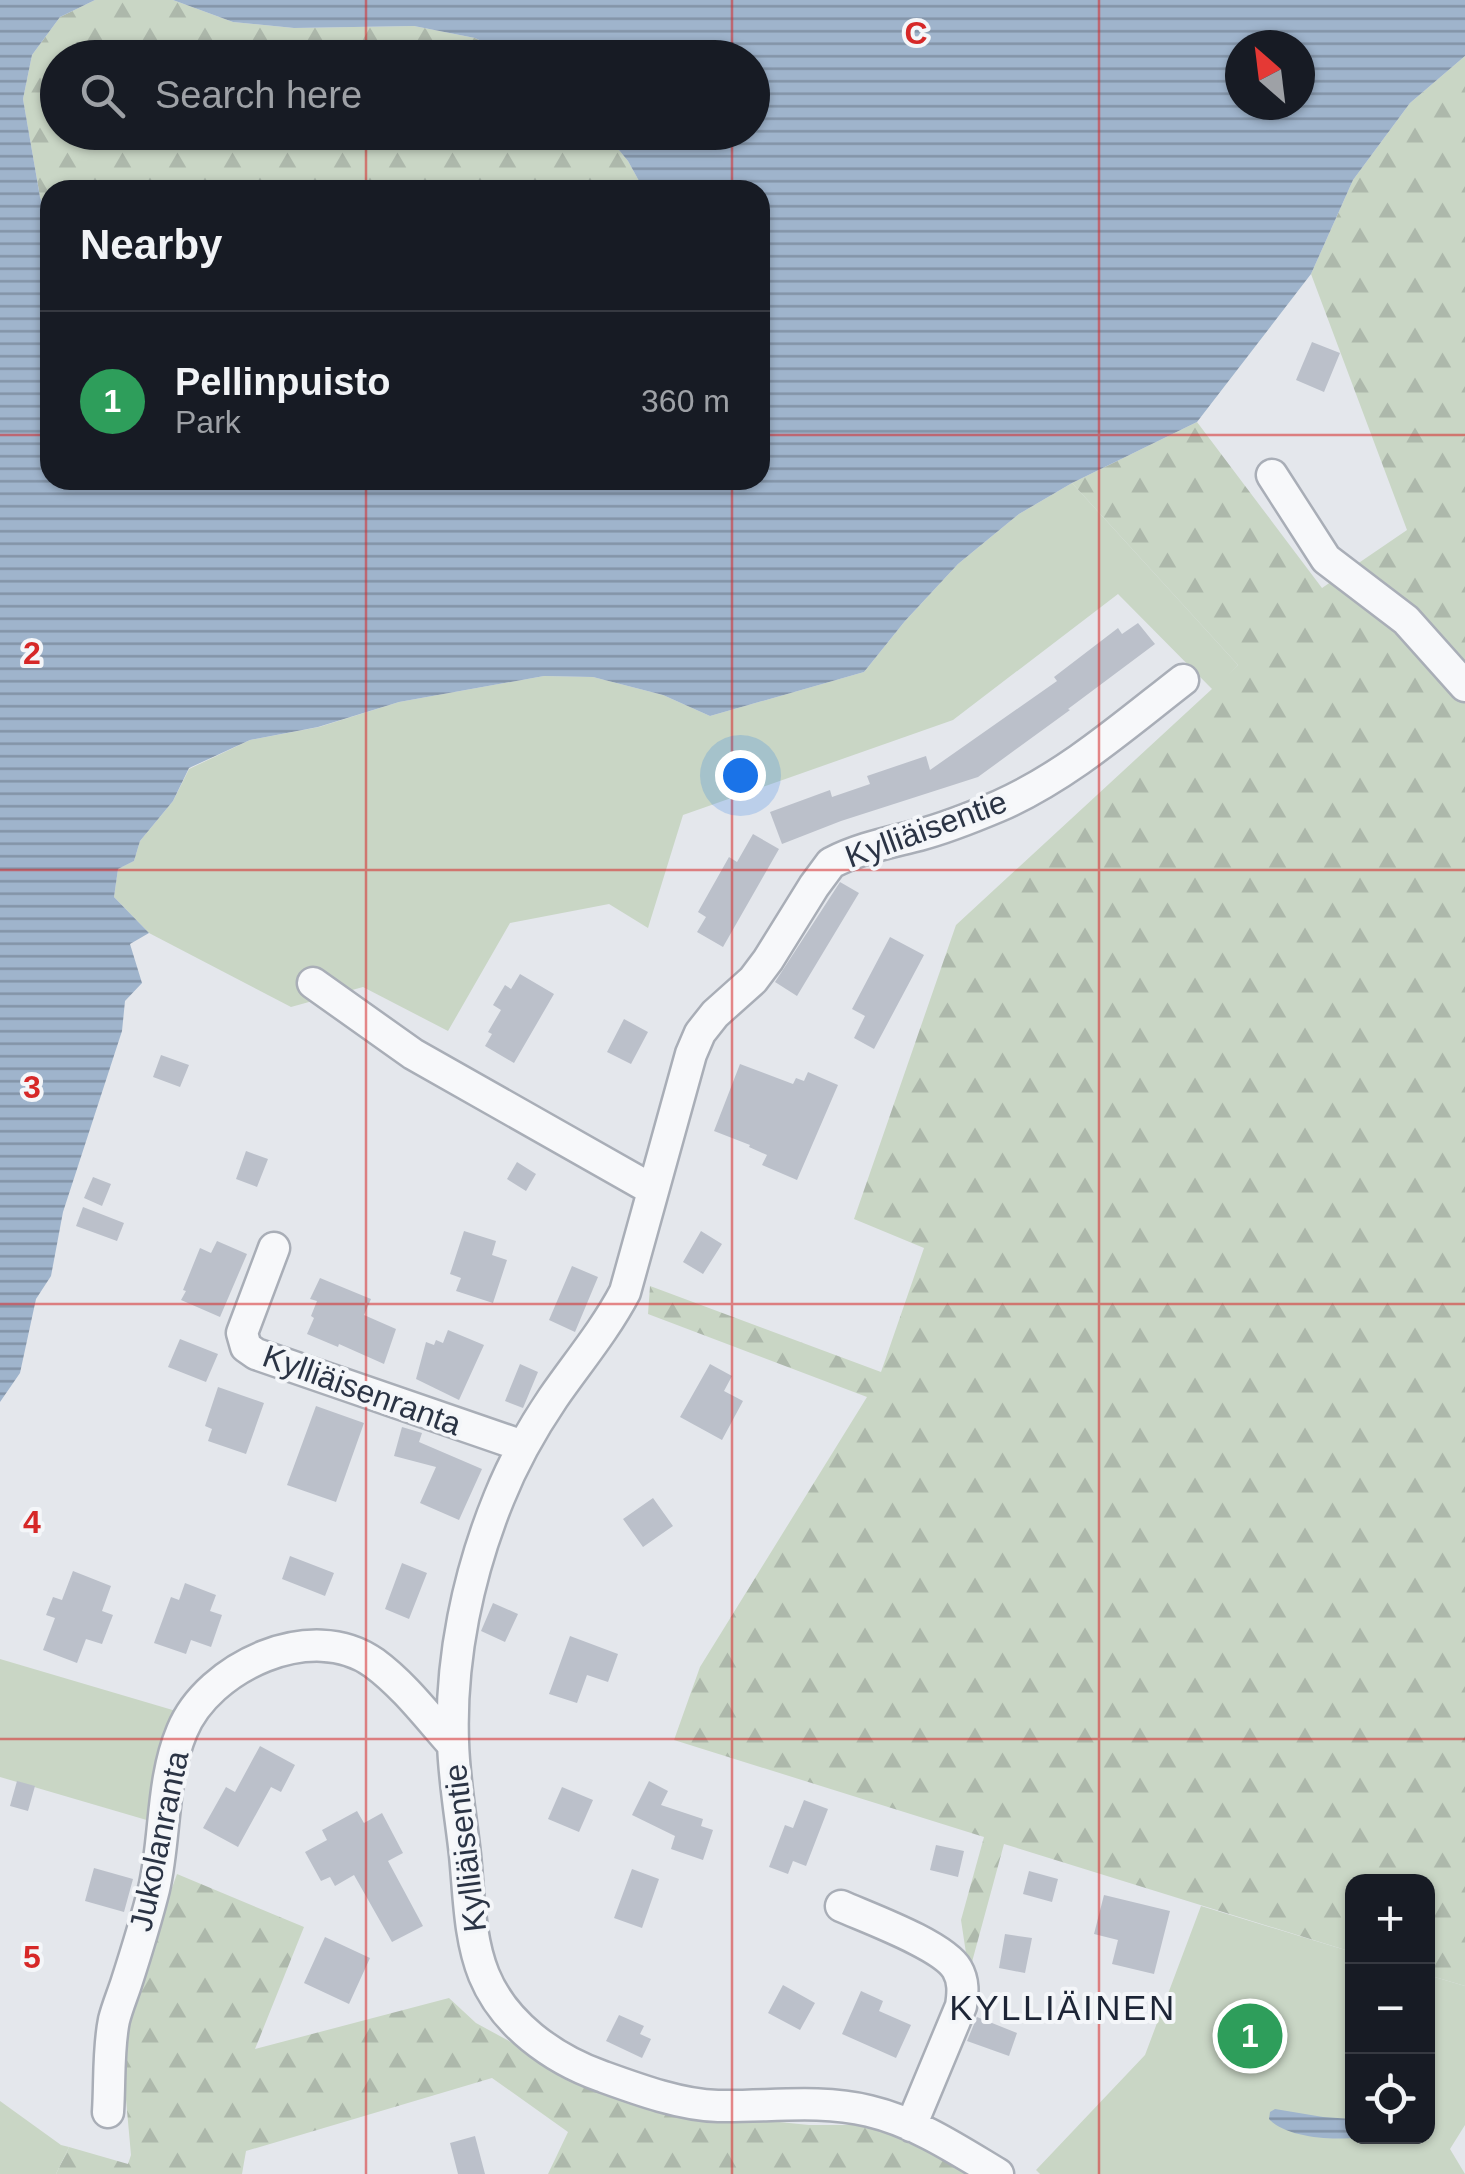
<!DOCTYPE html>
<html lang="en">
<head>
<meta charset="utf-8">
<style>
	:root { --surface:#171b24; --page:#20242c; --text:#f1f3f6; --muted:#9ea1a6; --line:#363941; --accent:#d1495b }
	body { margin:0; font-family:Helvetica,sans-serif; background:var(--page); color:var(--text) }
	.controls { position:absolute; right:30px; bottom:30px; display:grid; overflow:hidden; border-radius:20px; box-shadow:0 2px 8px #0004 }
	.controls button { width:90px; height:90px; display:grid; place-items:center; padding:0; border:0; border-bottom:2px solid var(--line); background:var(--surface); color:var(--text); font:50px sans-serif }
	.compass { position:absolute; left:1225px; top:30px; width:90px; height:90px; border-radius:50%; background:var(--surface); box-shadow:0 2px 8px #0004; rotate:332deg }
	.you { position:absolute; left:740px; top:775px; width:35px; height:35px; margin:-25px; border:8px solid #fff; border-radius:50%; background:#1a73e8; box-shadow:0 0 0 15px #1a73e833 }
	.badge { display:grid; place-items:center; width:65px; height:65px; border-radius:50%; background:var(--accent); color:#fff; font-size:32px; font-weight:700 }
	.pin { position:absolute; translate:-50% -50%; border:5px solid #fff; box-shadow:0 2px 10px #0006 }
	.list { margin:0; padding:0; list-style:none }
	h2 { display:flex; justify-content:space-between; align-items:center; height:130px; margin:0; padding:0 40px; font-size:42px }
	h2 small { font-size:32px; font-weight:400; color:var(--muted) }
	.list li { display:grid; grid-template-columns:65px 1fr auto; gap:30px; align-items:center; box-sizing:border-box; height:180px; padding:0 40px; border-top:2px solid var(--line) }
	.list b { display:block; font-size:38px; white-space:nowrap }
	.list p { margin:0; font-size:32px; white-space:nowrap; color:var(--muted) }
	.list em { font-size:32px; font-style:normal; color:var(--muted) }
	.icon { flex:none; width:55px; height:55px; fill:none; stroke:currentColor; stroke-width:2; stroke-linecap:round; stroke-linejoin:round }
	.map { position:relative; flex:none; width:1465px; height:2174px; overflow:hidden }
	.search { position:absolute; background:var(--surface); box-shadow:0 2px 8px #0004; left:40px; top:40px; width:730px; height:110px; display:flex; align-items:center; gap:25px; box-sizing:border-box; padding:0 35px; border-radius:55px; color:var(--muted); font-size:38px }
	.panel { position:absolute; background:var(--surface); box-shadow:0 2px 8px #0004; left:40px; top:180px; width:730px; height:310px; border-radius:30px }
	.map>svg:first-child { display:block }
	.green { fill:#c9d6c5 }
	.forest { fill:url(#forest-firs) }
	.water { fill:url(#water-rules); fill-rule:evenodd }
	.building { fill:#bbc0ca }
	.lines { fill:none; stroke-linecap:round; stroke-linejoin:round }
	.street-casing { stroke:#a9aeb7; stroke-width:35 }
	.street { stroke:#f7f8fa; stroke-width:30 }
	.grid { fill:none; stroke:#d62828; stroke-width:2.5; stroke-opacity:0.55 }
	.labels { text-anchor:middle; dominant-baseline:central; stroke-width:8; stroke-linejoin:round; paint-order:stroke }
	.street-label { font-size:32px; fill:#2b3445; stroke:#f4f6f9 }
	.neighbourhood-label { font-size:35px; letter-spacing:2.5px; fill:#1d2536; stroke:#f4f6f9 }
	.grid-label { font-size:32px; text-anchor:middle; font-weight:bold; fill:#d62828; stroke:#f4f6f9; stroke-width:8; stroke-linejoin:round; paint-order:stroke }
</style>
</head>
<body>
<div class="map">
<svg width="1465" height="2174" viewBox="0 0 1465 2174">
	<defs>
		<pattern id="forest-firs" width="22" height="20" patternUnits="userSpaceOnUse" patternTransform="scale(2.5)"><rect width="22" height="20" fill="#c9d6c5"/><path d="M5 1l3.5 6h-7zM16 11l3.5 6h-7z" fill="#adb8ab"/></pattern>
		<pattern id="water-rules" width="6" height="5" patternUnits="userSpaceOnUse" patternTransform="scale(2.5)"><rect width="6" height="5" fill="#9fb4cc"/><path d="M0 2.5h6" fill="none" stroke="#8293a7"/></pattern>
	</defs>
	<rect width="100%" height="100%" fill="#e4e7ec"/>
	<path class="green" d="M1072,483L1238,665L1213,690L1118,594L953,720L683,815L648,928L609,904L510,923L448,1031L363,987L291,1007L149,933L114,897L118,869L134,861L140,841L173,801L189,769L250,740L319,727L399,702L544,676L593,677L663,695L710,716L864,672L905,621L958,564L1019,514Z
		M0,1659L176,1711L153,1774L150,1821L0,1777Z
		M1201,1906L1352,1952V2136H1428V1975L1465,1986V2125L1450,2149L1465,2174H1040L1036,2170L1145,2055Z
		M0,2101L61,2145L69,2147L56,2174H0Z"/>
	<path class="forest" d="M95,0H173L233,22L294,28L414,26L475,38L514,57L58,58V132L605,133L628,161L644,190H50V225L40,197L23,99L32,55L60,17Z
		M1465,56V1986L1428,1975V1882H1352V1952L1004,1844L969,1973L961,1920L984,1837L674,1740L700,1667L867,1397L648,1314L650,1286L881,1372L924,1248L854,1219L956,925L1238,665L1072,483L1197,422L1322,588L1407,530L1311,274L1353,180L1410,103Z
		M177,1874L304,1927L255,2049L449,1998L476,2023L551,2064L650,2109L809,2125H856L905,2136L970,2174H548L568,2132L492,2078L246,2151L242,2174H56L69,2147L128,2164L131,2155L122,2055L127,2011Z"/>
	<path class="water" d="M0,0H95L60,17L32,55L23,99L40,197L50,225V480H760V190H644L628,161L605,133L752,132V58L514,57L475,38L414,26L294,28L233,22L173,0H1465V56L1410,103L1353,180L1311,274L1197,422L1072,483L1019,514L958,564L905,621L864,672L710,716L663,695L593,677L544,676L399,702L318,727L250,740L189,768L173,801L140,841L134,861L118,869L114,897L149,933L130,944L142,983L125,1001L122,1031L63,1212L51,1276L36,1299L20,1373L0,1402ZM1240,45H1300V105H1240Z
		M1275,2109L1323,2117L1352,2119V2136L1359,2137C1335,2141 1286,2138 1269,2119L1270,2112Z"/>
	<path class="building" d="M1312,342L1340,353L1324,392L1296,380Z
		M1138,623L1155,644L1068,709L1070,710L978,777L841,821L782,844L770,812L830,790L832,797L870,784L867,776L926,756L930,770L1057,681L1054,677L1118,628L1122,634Z
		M753,834L779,849L723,947L697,932L706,917L698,912L729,857L737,862Z
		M840,882L859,893L797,996L775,982Z
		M890,937L924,955L874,1049L854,1038L865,1016L852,1009Z
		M520,974L554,994L514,1063L485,1046L492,1034L488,1032L501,1010L493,1005L505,985L511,989Z
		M624,1019L648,1032L631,1064L607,1052Z
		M161,1055L189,1065L180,1087L153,1077Z
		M740,1064L793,1084L796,1078L804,1081L808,1072L838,1085L797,1180L762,1165L767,1155L749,1147L750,1145L714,1131Z
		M246,1151L268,1159L257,1187L236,1179Z
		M517,1162L536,1174L526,1191L507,1179Z
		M93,1177L111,1184L102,1206L84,1198Z
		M83,1207L124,1223L117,1241L76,1226Z
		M464,1231L496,1241L492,1255L507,1260L493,1303L456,1291L461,1278L450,1274Z
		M701,1231L722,1244L703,1274L683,1262Z
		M217,1241L247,1254L220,1317L181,1300L186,1291L183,1290L200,1248L211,1253Z
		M572,1266L598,1277L575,1332L549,1320Z
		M320,1278L371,1299L364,1315L396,1329L384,1364L339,1344L338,1347L307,1334L314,1318L311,1316L317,1301L310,1299Z
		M448,1330L484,1345L459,1400L416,1379L426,1342L434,1345L436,1340L443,1343Z
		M180,1339L218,1354L206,1382L168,1367Z
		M520,1364L538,1372L523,1408L505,1401Z
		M710,1364L732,1376L724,1391L743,1401L722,1440L680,1417Z
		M218,1387L264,1403L246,1454L208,1441L212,1429L205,1426Z
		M316,1406L364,1423L336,1502L287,1485Z
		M402,1427L422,1433L419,1442L482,1469L459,1520L420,1503L436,1467L394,1456Z
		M653,1498L673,1526L643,1547L623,1519Z
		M290,1556L334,1573L325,1596L282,1579Z
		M402,1563L427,1573L409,1619L385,1609Z
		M73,1571L111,1586L102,1611L113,1615L102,1644L86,1639L77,1663L43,1650L55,1618L46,1615L53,1597L62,1600Z
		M185,1583L216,1595L210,1611L222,1615L211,1647L191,1640L186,1654L154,1643L171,1597L179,1600Z
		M493,1603L518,1614L505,1642L481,1631Z
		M570,1636L618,1654L608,1682L587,1675L577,1703L549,1694Z
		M260,1746L295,1765L281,1792L271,1787L238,1847L203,1828L226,1787L235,1792Z
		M17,1781L35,1786L28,1811L10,1806Z
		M649,1781L668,1791L661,1805L703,1819L701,1826L713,1830L703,1860L671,1849L675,1836L632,1815Z
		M562,1787L593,1800L579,1832L548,1819Z
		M804,1800L828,1809L806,1866L793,1861L788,1874L769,1867L785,1825L793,1828Z
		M357,1811L364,1823L382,1813L403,1853L388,1861L423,1926L392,1942L354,1875L335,1886L330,1877L321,1881L305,1852L327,1840L322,1830Z
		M936,1845L964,1851L958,1877L930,1870Z
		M94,1868L133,1879L124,1912L85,1901Z
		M632,1869L659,1879L642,1928L614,1918Z
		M1029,1871L1058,1879L1052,1902L1023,1894Z
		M1104,1895L1170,1911L1154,1974L1112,1964L1118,1940L1094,1934Z
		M1005,1934L1032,1938L1025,1973L999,1968Z
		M325,1937L370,1958L349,2004L304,1983Z
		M783,1985L815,2003L800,2030L768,2013Z
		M861,1991L883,2001L879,2011L911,2025L896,2058L842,2034Z
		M619,2015L644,2026L640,2034L651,2039L642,2058L606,2041Z
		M977,2017L1017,2033L1009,2056L967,2041Z
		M475,2136L485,2174H458L450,2143Z"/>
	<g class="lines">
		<defs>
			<path id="street" d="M1272,475L1326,559L1406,620L1465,686
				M313,983L413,1054L653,1190
				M274,1248L242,1333L246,1347L256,1354L523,1446
				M841,1906C868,1918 943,1945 957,1969C964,1981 963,1993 961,2006L911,2126
				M108,2112C110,2082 108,2049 114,2020C117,2008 122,1996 126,1984C136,1953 146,1921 154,1889C166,1837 161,1781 182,1731C208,1667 312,1618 374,1663C404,1685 428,1717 453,1745
				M998,2174C958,2150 916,2122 869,2111C819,2099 769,2107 718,2106C680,2105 637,2089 601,2076C553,2059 504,2024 484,1975C469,1938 469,1895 465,1855C461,1818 454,1780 453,1742C450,1660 468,1574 499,1498C513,1463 532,1429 553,1398C578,1362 605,1330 625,1292L691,1054L700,1033L715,1014L753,980L768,960L814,886L831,863C860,848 888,843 919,835C946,828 973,817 999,806C1067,776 1125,725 1183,680"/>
		</defs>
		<use href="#street" class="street-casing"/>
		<use href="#street" class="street"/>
	</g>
	<path class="grid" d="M366,0V58M732,0V58M1099,0V2174M366,132V190M732,132V190M0,435H50M760,435H1465M366,480V2174M732,480V2174M0,870H1465M0,1304H1465M0,1739H1465"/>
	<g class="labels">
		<g class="street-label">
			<text transform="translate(926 829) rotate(-20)">Kylliäisentie</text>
			<text transform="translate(362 1390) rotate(20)">Kylliäisenranta</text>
			<text transform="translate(159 1841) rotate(-78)">Jukolanranta</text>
			<text transform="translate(465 1848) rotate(-97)">Kylliäisentie</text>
		</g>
		<g class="neighbourhood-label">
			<text x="1063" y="2007">KYLLIÄINEN</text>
		</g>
	</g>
	<g class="grid-label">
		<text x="916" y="44">C</text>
		<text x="32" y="664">2</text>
		<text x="32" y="1098">3</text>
		<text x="32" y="1533">4</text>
		<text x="32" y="1968">5</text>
	</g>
</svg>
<div class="controls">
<button>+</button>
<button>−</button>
<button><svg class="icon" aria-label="locate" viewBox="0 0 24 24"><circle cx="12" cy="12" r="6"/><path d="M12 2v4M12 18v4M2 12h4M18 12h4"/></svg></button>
</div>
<svg class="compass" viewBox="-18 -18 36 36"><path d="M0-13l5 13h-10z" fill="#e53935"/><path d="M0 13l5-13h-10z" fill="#9ea1a6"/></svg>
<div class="you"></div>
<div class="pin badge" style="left:1250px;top:2036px;background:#2e9e5b">1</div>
<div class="search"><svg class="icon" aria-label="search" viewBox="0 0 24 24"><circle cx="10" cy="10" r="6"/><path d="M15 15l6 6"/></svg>Search here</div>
<section class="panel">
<h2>Nearby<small></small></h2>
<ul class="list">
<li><span class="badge" style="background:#2e9e5b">1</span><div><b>Pellinpuisto</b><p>Park</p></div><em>360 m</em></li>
</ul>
</section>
</div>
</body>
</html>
